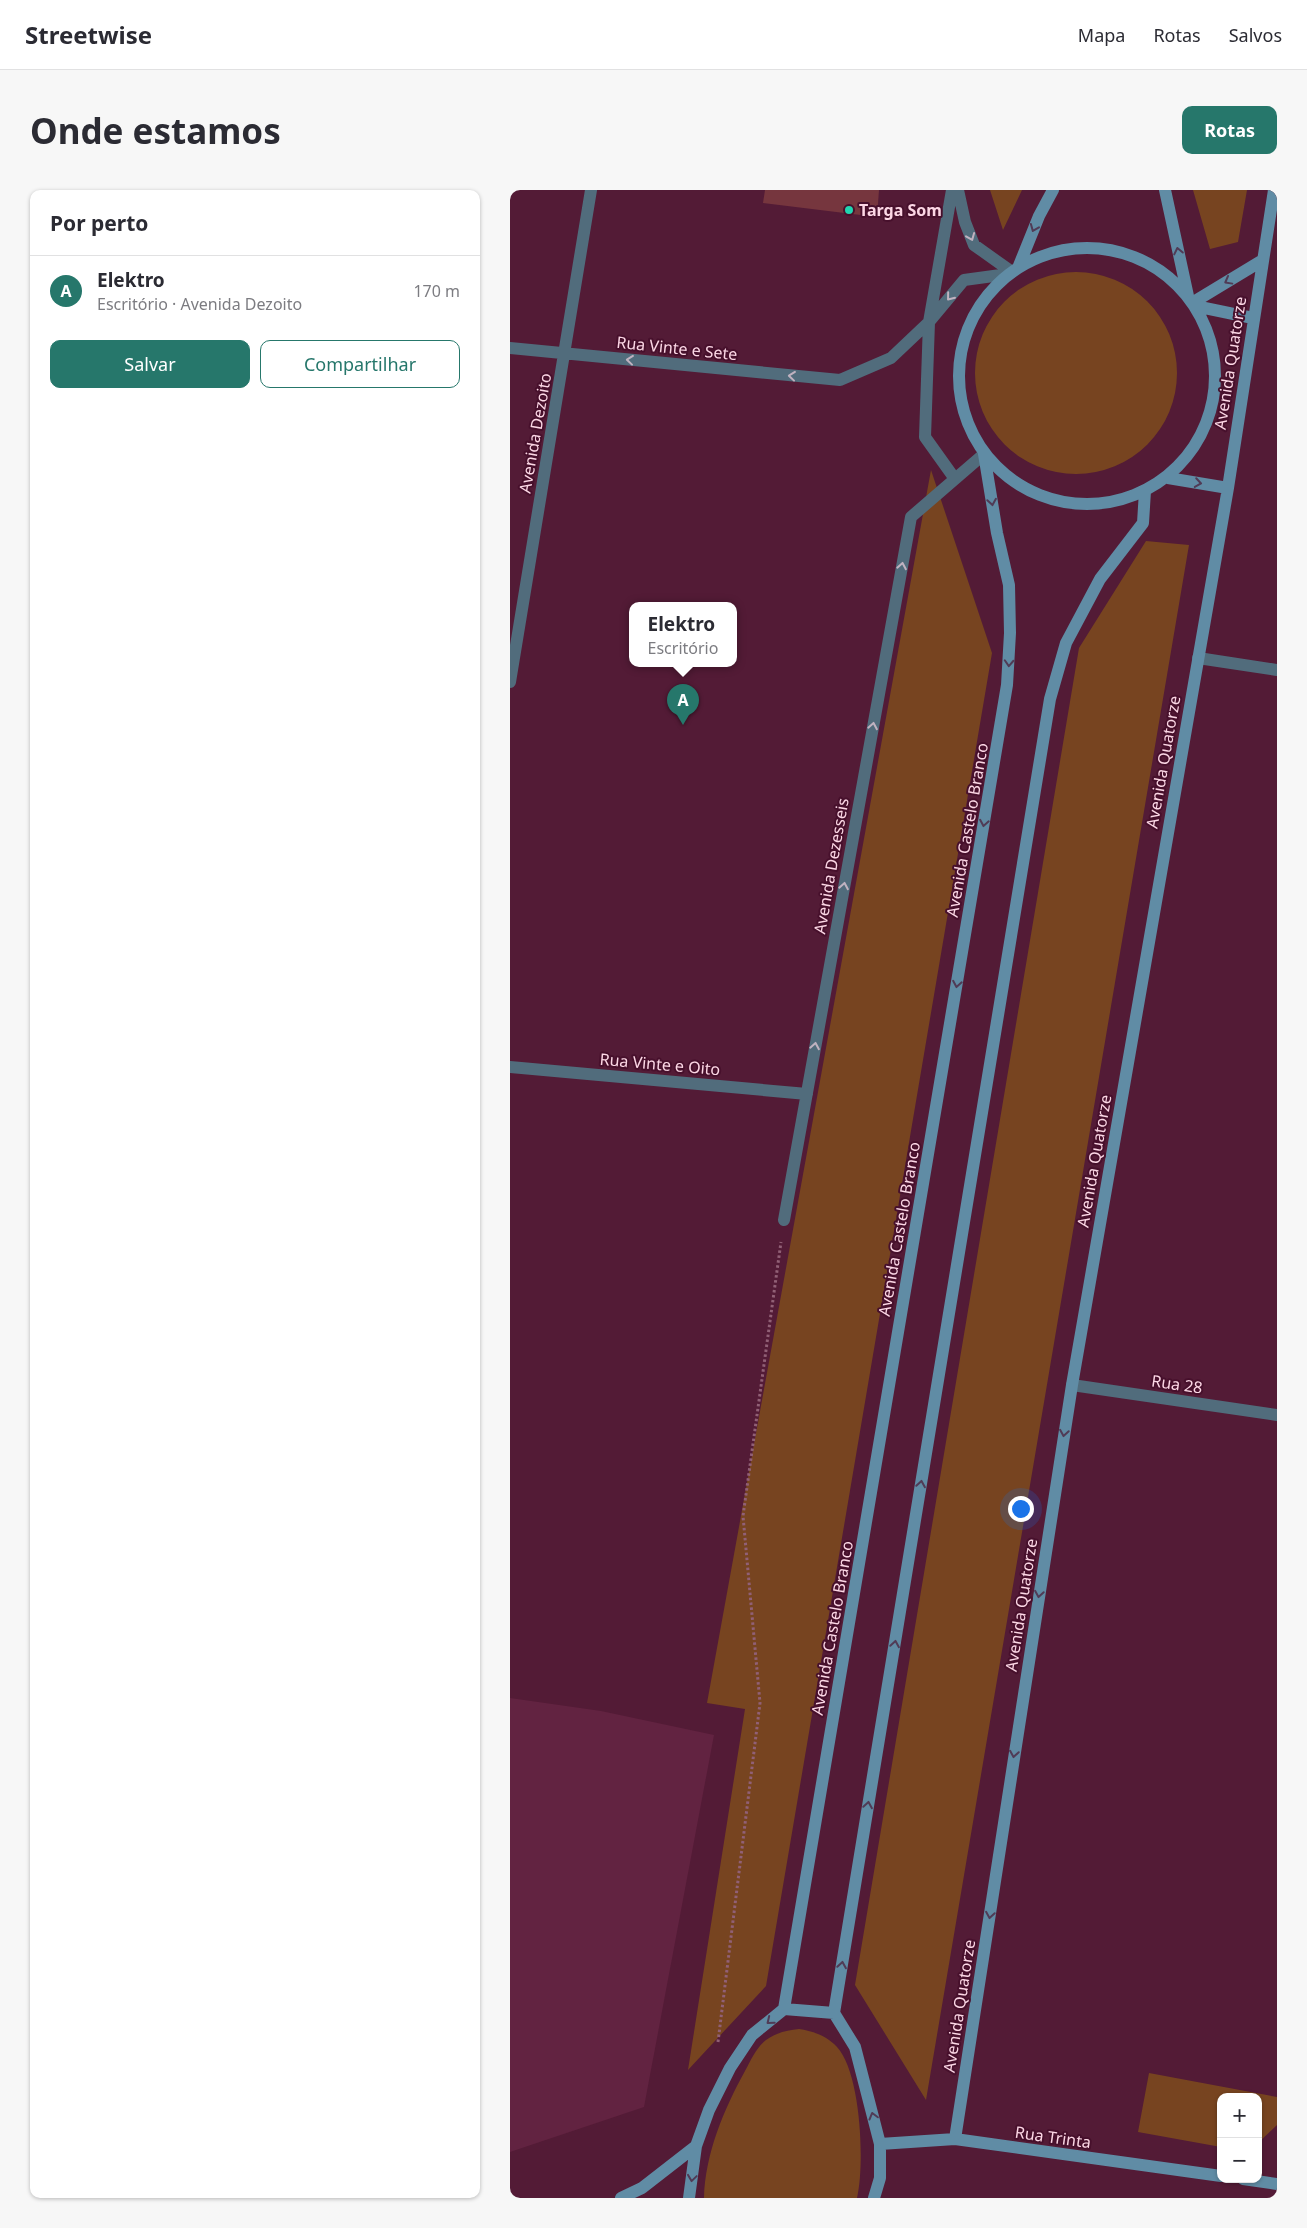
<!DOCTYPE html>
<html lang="pt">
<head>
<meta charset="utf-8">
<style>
	:root { --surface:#fff; --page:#f7f7f7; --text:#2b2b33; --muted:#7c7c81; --line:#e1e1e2; --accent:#26776b }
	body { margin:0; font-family:"Noto Sans",sans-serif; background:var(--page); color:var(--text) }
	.controls { position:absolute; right:15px; bottom:15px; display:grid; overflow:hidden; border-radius:10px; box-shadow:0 1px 4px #0004 }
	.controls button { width:45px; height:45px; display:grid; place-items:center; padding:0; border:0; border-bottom:1px solid var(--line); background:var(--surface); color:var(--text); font:25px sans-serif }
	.you { position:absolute; left:510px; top:1318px; width:18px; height:18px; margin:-12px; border:4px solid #fff; border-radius:50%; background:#1a73e8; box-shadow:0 0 0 8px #1a73e833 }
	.badge { display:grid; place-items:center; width:32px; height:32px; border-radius:50%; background:var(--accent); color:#fff; font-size:16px; font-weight:700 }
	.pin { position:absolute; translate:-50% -41px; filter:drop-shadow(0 1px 2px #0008) }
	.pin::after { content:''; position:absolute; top:26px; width:18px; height:15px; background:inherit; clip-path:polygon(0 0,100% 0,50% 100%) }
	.popup { position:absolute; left:119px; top:412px; width:108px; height:65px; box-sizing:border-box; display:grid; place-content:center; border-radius:10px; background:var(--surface); filter:drop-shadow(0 1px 4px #0005); font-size:16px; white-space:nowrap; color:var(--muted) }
	.popup b { font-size:19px; color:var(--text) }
	.popup::after { content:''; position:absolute; left:50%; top:100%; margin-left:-10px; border:10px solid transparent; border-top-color:var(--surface) }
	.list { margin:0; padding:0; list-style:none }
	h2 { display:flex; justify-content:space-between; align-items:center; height:65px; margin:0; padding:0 20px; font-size:21px }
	h2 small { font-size:16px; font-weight:400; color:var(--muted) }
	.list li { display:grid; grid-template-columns:32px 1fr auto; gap:15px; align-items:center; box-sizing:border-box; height:70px; padding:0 20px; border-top:1px solid var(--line) }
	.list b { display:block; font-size:19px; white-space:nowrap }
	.list p { margin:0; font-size:16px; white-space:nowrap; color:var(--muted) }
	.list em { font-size:16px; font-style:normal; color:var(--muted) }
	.actions { display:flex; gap:10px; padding:15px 20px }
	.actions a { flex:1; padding:11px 0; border:1px solid var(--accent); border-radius:10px; text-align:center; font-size:18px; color:var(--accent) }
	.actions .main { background:var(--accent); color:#fff }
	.map { position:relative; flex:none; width:767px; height:2008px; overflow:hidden; border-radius:10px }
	header { display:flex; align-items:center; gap:30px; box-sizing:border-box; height:70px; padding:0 25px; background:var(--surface); border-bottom:1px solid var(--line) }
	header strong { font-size:24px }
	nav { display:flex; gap:28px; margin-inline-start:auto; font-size:18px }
	.intro { display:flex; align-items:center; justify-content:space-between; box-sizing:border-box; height:120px; padding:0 30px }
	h1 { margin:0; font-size:35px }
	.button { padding:12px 22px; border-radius:10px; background:var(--accent); color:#fff; font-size:18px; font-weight:700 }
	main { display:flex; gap:30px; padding:0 30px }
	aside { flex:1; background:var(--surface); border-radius:10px; box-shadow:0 1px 4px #0004 }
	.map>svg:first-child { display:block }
	.built { fill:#622341 }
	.green { fill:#774420 }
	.building { fill:#76363e }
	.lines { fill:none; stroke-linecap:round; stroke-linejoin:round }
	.path { stroke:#916076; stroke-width:3; stroke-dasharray:2.5 2.5; stroke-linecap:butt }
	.street { stroke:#516c7c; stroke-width:12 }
	.secondary { stroke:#608ca5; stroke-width:12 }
	.oneway { stroke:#503b56 }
	.oneway2 { stroke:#c0b2c0 }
	.poi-dot { fill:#20d5b0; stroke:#47102c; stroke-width:2 }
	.labels { text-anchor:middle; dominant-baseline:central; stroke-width:4; stroke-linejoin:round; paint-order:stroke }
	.poi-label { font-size:16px; font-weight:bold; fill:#fcd7e5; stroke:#47102c; text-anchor:start }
	.street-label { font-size:16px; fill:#fcd7e5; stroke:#47102c }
</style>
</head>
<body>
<header>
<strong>Streetwise</strong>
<nav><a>Mapa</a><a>Rotas</a><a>Salvos</a></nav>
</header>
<div class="intro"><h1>Onde estamos</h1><a class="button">Rotas</a></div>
<main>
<aside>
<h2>Por perto<small></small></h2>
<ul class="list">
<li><span class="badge">A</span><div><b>Elektro</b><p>Escritório · Avenida Dezoito</p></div><em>170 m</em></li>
</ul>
<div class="actions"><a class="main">Salvar</a><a>Compartilhar</a></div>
</aside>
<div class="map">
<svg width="767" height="2008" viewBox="0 0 767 2008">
	<rect width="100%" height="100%" fill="#531b36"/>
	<path class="built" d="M0,1508L91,1521L204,1545L134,1917L0,1962Z"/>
	<path class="green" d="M480,0H512L493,40Z
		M683,0H737L728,52L700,59Z
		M465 183a101 101 0 1 1 202 0a101 101 0 1 1-202 0Z
		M421,280L482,463L256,1796L178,1880L235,1519L197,1513Z
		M636,351L679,355L416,1910L345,1795L569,458Z
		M289,1839C303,1841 317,1846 327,1857C351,1883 355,1974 347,2008H194C195,1964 214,1919 235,1881C241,1870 246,1858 256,1850C266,1843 277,1840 289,1839Z
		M639,1883L767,1907V1935L748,1953V1907H711V1957L628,1942Z"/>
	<path class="building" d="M255,0H369L367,27L253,13Z"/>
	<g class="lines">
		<path class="path" d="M208,1852L250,1513L233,1326L271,1052"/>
		<path class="street" d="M442,0L419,132L415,247L445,289
			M448,0L455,32L464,55L502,82
			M0,158L330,190L381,168L419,132L454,90L498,84
			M688,468L767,480
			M0,492L81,0
			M0,877L297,904
			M274,1030L401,327L474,264
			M562,1195L767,1225"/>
		<path class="secondary" d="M655,0L678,106
			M449 186a128 128 0 1 1 256 0a128 128 0 1 1-256 0Z
			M508,78L529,26L543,0
			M682,113L753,70
			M685,116L743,128
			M658,288L718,298
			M274,1819L497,495L500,443L499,395L487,343L474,264
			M324,1823L540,509L556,453L590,389L633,333L635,301
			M445,1949L562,1195L718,298L764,0
			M370,1954L445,1949L711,1986
			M733,1989L767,1994
			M111,2008L132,1998L186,1956
			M179,2008L186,1956L199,1920L220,1878L242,1845L274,1819L324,1823L345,1857L370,1954V1988L364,2008"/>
	</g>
	<defs><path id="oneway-chevron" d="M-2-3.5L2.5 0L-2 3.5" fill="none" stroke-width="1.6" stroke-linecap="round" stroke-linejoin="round" transform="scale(1.25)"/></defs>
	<g class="oneway">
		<use href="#oneway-chevron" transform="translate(524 38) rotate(112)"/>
		<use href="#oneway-chevron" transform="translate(668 61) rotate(-102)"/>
		<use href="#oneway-chevron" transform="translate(718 91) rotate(151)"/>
		<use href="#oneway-chevron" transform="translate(688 293) rotate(9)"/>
		<use href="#oneway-chevron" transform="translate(482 312) rotate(81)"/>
		<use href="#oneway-chevron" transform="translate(499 473) rotate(93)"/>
		<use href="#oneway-chevron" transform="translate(474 633) rotate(100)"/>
		<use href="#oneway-chevron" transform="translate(447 794) rotate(100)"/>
		<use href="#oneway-chevron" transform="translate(554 1243) rotate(99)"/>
		<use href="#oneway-chevron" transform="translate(411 1294) rotate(-81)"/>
		<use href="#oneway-chevron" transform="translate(529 1404) rotate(99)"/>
		<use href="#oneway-chevron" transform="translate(385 1454) rotate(-81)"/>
		<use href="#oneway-chevron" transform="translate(504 1564) rotate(99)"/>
		<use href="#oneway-chevron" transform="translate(358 1615) rotate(-81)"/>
		<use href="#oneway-chevron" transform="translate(480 1725) rotate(99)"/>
		<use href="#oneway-chevron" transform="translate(332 1775) rotate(-81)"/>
		<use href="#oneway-chevron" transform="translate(260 1831) rotate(141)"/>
		<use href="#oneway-chevron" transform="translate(363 1926) rotate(-105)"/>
		<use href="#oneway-chevron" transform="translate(182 1988) rotate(98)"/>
	</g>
	<g class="oneway2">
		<use href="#oneway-chevron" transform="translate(461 47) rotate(68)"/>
		<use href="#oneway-chevron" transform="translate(440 107) rotate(129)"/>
		<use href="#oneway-chevron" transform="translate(120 170) rotate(-174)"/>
		<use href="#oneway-chevron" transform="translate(282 186) rotate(-174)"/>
		<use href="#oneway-chevron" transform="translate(392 376) rotate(-80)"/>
		<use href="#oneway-chevron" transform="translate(363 536) rotate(-80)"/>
		<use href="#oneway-chevron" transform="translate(334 696) rotate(-80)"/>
		<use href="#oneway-chevron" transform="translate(305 856) rotate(-80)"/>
	</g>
	<circle class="poi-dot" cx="339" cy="20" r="5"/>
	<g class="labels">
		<g class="poi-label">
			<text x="349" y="20">Targa Som</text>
		</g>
		<g class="street-label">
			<text transform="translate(167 158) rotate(6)">Rua Vinte e Sete</text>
			<text transform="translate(720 173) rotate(-81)">Avenida Quatorze</text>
			<text transform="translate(25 243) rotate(-80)">Avenida Dezoito</text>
			<text transform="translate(653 572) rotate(-80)">Avenida Quatorze</text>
			<text transform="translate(457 640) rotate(-80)">Avenida Castelo Branco</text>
			<text transform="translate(321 676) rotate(-80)">Avenida Dezesseis</text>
			<text transform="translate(150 874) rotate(5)">Rua Vinte e Oito</text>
			<text transform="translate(584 971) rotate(-80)">Avenida Quatorze</text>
			<text transform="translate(389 1039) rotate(-80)">Avenida Castelo Branco</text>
			<text transform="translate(667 1194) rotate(8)">Rua 28</text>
			<text transform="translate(511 1415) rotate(-81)">Avenida Quatorze</text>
			<text transform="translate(322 1438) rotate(-80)">Avenida Castelo Branco</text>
			<text transform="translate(449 1816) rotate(-81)">Avenida Quatorze</text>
			<text transform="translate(543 1947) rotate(8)">Rua Trinta</text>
		</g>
	</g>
</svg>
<div class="controls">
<button>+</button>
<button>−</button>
</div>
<div class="you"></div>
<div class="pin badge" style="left:173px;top:535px">A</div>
<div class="popup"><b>Elektro</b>Escritório</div>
</div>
</main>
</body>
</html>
